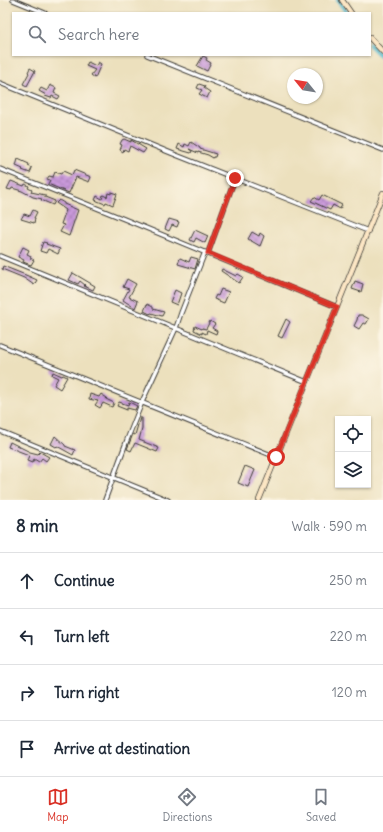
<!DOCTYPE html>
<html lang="en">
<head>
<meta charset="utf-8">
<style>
	:root { --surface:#fff; --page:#f2f2f3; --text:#1f2937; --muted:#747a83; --line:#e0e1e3; --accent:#d93025 }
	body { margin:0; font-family:Delius,sans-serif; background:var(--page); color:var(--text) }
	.controls { position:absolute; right:12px; bottom:12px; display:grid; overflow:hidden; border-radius:0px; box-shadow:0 1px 3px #0004 }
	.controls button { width:36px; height:36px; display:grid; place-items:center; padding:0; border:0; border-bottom:1px solid var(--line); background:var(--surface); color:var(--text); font:20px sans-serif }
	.compass { position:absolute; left:287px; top:68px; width:36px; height:36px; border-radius:50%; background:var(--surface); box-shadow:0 1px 3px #0004; rotate:300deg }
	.stop { position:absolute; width:12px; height:12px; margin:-9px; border:3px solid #d93025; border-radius:50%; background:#fff }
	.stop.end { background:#d93025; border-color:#fff; box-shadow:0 1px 4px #0008 }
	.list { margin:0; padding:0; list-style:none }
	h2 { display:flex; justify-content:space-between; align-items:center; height:52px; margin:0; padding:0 16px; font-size:17px }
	h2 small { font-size:13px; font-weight:400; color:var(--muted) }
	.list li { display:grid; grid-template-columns:26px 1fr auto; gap:12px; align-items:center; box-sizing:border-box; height:56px; padding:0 16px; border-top:1px solid var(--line) }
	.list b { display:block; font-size:15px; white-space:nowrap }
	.list em { font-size:13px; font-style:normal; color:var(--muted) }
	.icon { flex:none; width:22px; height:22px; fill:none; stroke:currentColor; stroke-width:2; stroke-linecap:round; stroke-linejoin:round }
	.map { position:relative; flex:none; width:383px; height:500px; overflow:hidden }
	.search { position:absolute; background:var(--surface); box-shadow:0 1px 3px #0004; left:12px; right:12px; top:12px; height:44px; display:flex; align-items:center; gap:10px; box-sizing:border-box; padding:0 14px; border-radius:0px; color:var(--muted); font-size:15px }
	.sheet { height:276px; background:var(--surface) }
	nav { display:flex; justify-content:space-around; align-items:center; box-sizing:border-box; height:56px; border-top:1px solid var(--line); background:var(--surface); font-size:11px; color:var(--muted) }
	nav a { display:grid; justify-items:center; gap:2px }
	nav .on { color:var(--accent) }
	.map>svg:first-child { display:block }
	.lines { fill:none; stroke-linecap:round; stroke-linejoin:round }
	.canal { stroke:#50b8cd; stroke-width:4.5 }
	.building { fill:url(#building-cross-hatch) }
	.street-casing { stroke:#3b3934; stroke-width:5.5 }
	.secondary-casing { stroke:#3b3934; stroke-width:6 }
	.street { stroke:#fff; stroke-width:3.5 }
	.secondary { stroke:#fce6c4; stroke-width:4.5 }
	.route { stroke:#d93025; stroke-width:5 }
</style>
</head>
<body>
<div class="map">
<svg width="383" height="500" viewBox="0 0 383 500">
	<defs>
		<pattern id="building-cross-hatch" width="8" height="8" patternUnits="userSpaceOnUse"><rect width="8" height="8" fill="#ca9adb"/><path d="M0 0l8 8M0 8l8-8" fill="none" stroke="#a37db1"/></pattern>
	</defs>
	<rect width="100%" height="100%" fill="#fcf5e5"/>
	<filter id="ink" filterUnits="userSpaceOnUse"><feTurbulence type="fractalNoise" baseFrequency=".025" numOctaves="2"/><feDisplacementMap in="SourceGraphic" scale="8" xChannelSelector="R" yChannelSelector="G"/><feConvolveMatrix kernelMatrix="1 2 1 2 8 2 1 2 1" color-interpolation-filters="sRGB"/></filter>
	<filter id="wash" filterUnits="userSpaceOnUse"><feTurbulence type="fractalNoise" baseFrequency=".012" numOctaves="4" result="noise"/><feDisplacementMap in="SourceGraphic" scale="16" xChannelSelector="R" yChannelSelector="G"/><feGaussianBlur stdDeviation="0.9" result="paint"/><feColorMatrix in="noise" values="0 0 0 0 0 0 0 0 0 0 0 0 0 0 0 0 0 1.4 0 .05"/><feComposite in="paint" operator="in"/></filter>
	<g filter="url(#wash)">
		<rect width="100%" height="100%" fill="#ece0bd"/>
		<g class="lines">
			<path class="canal" d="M338,0L347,13
				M370,45L383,58"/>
		</g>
		<g id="blocks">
			<path class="building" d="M203,56L207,58L206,60L211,63L207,71L197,66Z
				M88,62L96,66L98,62L101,64L95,78L91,75L95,70L86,66Z
				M30,68L35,71L27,86L23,84L29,73L28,72Z
				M199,84L205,86L204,88L210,92L207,98L199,94L202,90L197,88Z
				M50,85L56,88L54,93L60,96L58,99L52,96L51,98L45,96L46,95L39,91L41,88L47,91Z
				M124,139L131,142V140L146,149L143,153L130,146L128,151L124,149L123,152L120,150L122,145L120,144L122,140Z
				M191,142L200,148V149L216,154L215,157H213V158L208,155L198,152V153L189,149L192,151L191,153L177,149L179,144L184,147L185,144L189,146Z
				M18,159L29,164L28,166L32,168L30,173L22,170L23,169L16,166Z
				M74,170L91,177L89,182L76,177L69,193L48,184L50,180L47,179L49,176L53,177L55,172L61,174L63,171L72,175Z
				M11,181L24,186L25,184L29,186L28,188L32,190L31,192L45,195V197L55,201L53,205L41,200L42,199L33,197L22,191L12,188L11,190L7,189Z
				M111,192L117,194L113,205L106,202L105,204L95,200L97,196L102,199L103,195L107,197L108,193L111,194Z
				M322,195L342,205L340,209L333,205L330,210L311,201L314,197L319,200Z
				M59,200L64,203V204L78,210L69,236L60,232L64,225L61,224L66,210L56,203Z
				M33,210L37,212L34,218H35L34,223L21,219L24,214L30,216Z
				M169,219L179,222L177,227L172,225L169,231L165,229Z
				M195,230L208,236L205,243L196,238L194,242L190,240Z
				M252,232L259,236L260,233L264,236L260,246L248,239Z
				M43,242L47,243L46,244L60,249L58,254L48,249L46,253L40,251Z
				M23,247L29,250L27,254L31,256L30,258L34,260L31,265L23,262L24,260L18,257Z
				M191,257L198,259L195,269L178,264L180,258L189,262Z
				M3,266L28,276L37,280L34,285L24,278L2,269Z
				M222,269L236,276L238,274L243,277L239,283L221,271Z
				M73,273L95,286L93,290L84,286L85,285L80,281L78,284L69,280Z
				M127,279L136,284L129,297L138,301L135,308L123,300L129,289L123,287Z
				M355,281L363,284L361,292L352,289Z
				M221,289L229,292L224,303L214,299L216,295L218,296Z
				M175,290L181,293L177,305L170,302Z
				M147,304L153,307V309L164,312L162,316L151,313L150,314L144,311Z
				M358,315H362L369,319L366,324L363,323L359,329L354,326L357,320Z
				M286,319L290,322L282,338L278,336Z
				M210,321L215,324L212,328L217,331L216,334L207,330L206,334L202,332V334L194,330L195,326L202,329V328L206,329Z
				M53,372L62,376L63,375L67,377L60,389L54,385L58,378L52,375Z
				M90,394L99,397L101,394L107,398L106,399L114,403L112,407L103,403L100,408L95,405L98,401L89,399Z
				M119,402L128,405L129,402L137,406L135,410L127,408V410L117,406Z
				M140,418H142V429L139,440L159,448L157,452L135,443L131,451L127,449L133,434L135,435Z
				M55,436L65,445V446L75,450L73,455L57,446L56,447L51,444Z
				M10,442L30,452L38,454L40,452L49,457L46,461L42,458L39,462L34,459L32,463L27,461L29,455L8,447Z
				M245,466L255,470L248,487L238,483Z"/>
		</g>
	</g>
	<g filter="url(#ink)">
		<use href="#blocks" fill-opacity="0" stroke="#3b3934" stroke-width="1"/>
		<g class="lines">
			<defs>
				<path id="street" d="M13,0L45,13
					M147,55L383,150
					M0,83L171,153L368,231
					M0,169L124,219L337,307
					M208,253L235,178
					M0,256L307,382
					M0,345L276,457
					M0,431L168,500
					M105,500L127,440L142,402L176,328L181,313L205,252"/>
				<path id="secondary" d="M342,0L351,13
					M370,38L383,52
					M259,500L383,193"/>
			</defs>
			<use href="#street" class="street-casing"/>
			<use href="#secondary" class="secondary-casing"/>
			<use href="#street" class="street"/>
			<use href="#secondary" class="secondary"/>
		</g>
	</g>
	<g class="lines" filter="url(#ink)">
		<path class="route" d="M235,178L208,253L337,307L276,457"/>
	</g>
</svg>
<div class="controls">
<button><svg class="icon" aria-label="locate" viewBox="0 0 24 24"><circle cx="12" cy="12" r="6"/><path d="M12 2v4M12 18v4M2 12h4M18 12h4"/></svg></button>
<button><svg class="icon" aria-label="layers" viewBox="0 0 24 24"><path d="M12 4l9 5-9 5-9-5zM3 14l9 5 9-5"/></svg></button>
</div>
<svg class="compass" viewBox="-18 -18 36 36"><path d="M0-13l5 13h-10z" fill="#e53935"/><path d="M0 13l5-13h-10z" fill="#747a83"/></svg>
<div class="stop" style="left:276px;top:457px"></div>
<div class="stop end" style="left:235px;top:178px"></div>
<div class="search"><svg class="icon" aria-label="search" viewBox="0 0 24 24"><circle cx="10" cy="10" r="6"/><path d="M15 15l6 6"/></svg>Search here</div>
</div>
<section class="sheet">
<h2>8 min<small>Walk · 590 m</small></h2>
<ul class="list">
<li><svg class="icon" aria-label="ahead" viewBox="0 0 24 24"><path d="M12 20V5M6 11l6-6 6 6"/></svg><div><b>Continue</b></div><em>250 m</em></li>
<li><svg class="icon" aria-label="left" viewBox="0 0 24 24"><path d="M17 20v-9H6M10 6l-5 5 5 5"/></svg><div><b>Turn left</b></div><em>220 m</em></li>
<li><svg class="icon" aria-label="right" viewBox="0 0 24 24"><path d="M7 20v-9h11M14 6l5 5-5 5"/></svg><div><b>Turn right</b></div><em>120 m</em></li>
<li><svg class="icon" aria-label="arrive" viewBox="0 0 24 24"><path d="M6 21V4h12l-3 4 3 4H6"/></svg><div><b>Arrive at destination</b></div></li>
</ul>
</section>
<nav>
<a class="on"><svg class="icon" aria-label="map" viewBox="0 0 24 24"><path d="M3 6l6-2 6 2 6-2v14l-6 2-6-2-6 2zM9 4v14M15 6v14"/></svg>Map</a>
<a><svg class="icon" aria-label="directions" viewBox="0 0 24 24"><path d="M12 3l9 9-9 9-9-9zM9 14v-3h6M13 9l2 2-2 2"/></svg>Directions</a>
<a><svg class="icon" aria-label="saved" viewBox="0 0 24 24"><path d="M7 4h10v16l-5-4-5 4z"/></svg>Saved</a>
</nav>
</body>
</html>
